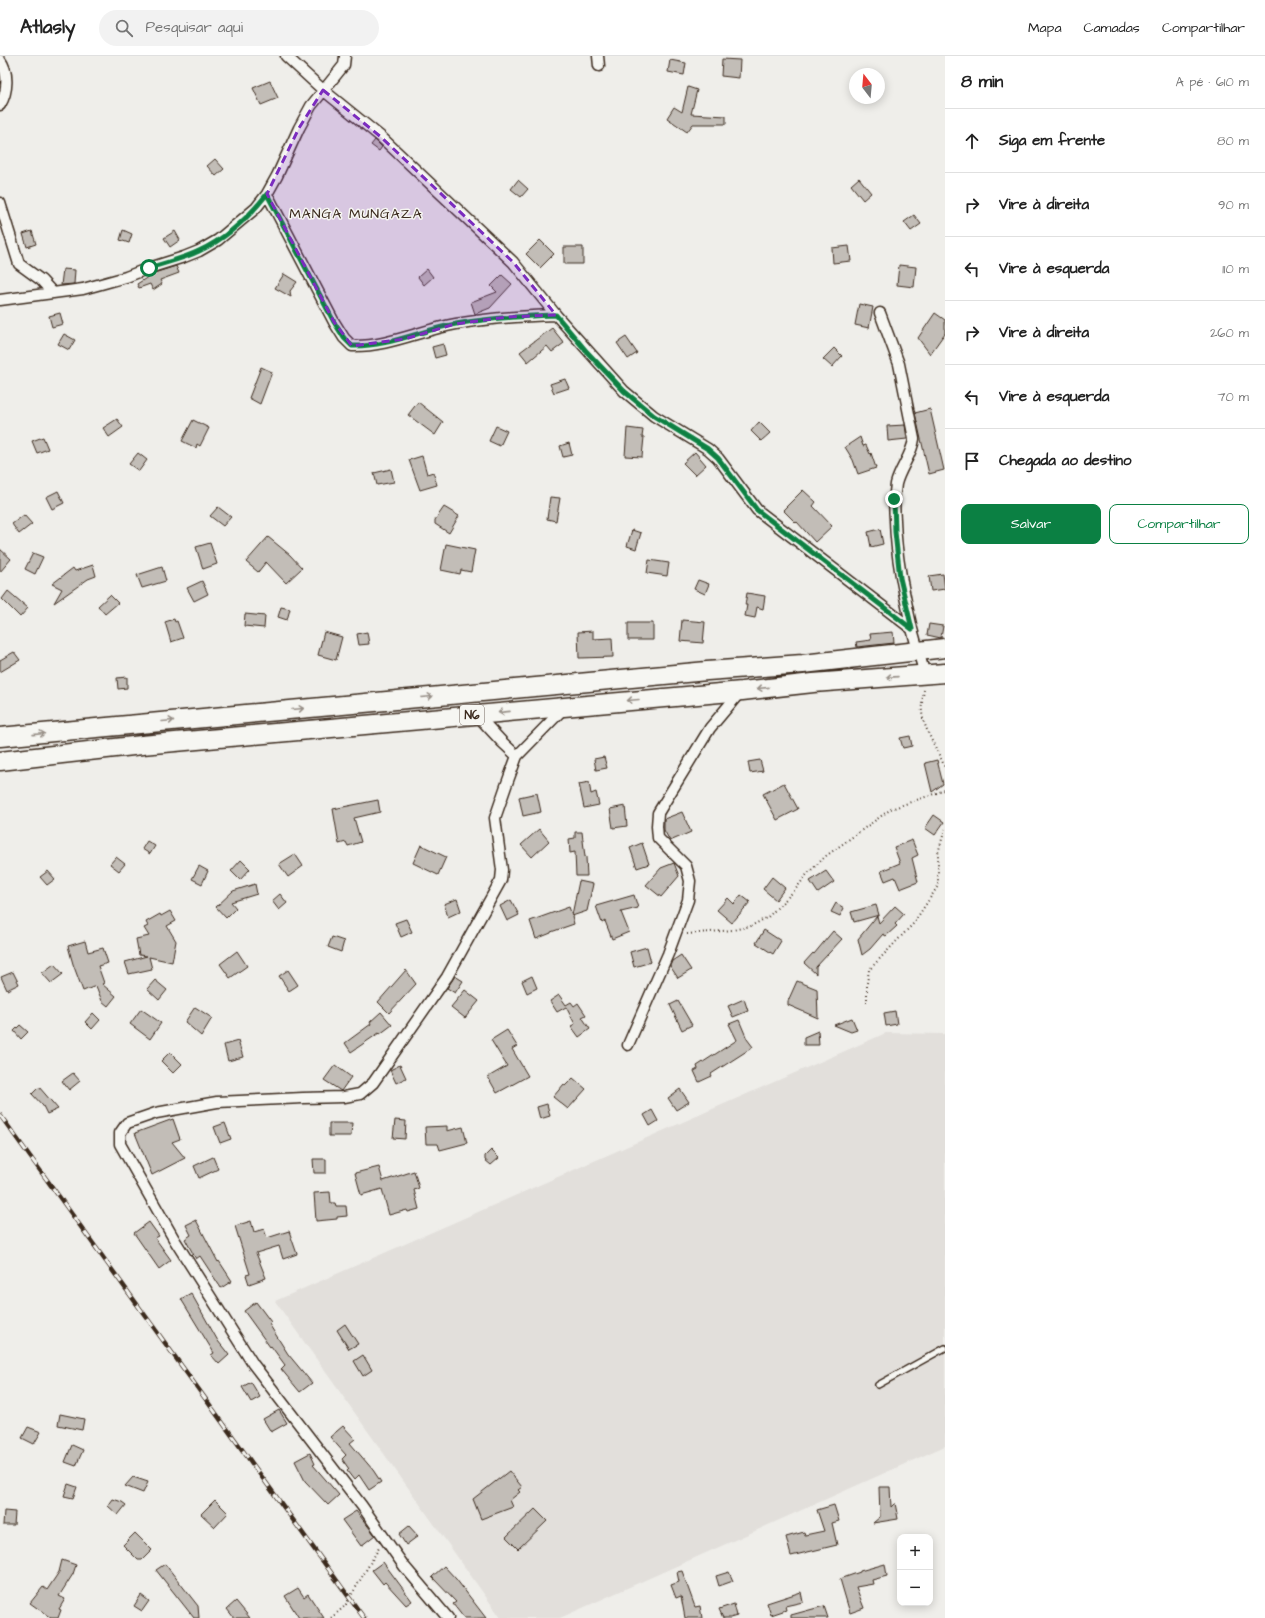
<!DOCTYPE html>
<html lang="pt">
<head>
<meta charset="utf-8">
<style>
	:root { --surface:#fff; --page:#f2f2f2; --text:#222; --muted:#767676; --line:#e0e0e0; --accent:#0b8043 }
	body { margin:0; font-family:"Architects Daughter",sans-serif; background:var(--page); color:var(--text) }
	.controls { position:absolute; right:12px; bottom:12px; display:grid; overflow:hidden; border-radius:8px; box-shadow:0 2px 10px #0003 }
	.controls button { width:36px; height:36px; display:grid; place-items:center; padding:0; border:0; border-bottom:1px solid var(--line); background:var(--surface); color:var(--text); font:20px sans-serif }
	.compass { position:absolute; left:849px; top:12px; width:36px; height:36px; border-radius:50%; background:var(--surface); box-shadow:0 2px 10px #0003; rotate:344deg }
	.stop { position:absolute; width:12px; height:12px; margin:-9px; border:3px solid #0b8043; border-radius:50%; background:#fff }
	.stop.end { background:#0b8043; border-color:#fff; box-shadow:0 1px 4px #0008 }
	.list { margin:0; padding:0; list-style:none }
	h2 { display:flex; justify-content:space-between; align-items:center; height:52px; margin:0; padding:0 16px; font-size:17px }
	h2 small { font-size:13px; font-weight:400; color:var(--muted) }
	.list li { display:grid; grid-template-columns:26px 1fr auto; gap:12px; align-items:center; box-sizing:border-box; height:64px; padding:0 16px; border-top:1px solid var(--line) }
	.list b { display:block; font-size:15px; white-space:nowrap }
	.list em { font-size:13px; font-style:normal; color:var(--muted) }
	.actions { display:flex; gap:8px; padding:12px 16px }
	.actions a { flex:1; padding:9px 0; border:1px solid var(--accent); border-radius:8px; text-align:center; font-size:14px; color:var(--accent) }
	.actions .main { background:var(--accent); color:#fff }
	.icon { flex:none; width:22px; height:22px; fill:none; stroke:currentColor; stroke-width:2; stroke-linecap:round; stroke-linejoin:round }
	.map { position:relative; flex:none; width:945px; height:1562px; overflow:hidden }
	header { display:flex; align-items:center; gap:24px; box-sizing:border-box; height:56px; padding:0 20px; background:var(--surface); border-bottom:1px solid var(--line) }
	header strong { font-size:19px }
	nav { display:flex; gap:22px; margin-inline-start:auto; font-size:14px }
	.search { width:280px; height:36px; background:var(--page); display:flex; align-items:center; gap:10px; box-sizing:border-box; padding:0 14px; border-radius:22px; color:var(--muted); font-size:15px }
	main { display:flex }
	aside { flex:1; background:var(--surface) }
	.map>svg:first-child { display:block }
	.built { fill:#e2dfdb }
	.building { fill:#c2bdb7; stroke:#3b2a1e }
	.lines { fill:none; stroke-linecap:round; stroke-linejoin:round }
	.lane-casing { stroke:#3b2a1e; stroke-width:8 }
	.street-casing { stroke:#3b2a1e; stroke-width:13 }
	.highway-casing { stroke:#3b2a1e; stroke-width:21 }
	.path { stroke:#3b2a1e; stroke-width:2; stroke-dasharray:1 3; stroke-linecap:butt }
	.lane { stroke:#f6f6f2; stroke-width:5 }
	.street { stroke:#f6f6f2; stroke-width:10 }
	.highway { stroke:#f6f6f2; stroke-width:18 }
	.rail-casing { stroke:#3b2a1e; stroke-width:4.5 }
	.rail { stroke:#f6f6f2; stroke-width:3; stroke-dasharray:9; stroke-linecap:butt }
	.oneway { stroke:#989088 }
	.route { stroke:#0b8043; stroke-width:5 }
	.marked { fill:#7b2cbf; fill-opacity:0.2; stroke:#7b2cbf; stroke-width:3; stroke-dasharray:8 5; stroke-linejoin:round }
	.labels { text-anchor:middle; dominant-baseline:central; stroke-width:3; stroke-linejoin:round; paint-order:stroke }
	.shield { fill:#f6f6f2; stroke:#73675e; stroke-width:1 }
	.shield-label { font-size:12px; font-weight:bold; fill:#3b2a1e }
	.neighbourhood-label { font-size:14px; letter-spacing:1px; fill:#3b2a1e; stroke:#f6f6f2 }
</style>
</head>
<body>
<header>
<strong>Atlasly</strong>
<div class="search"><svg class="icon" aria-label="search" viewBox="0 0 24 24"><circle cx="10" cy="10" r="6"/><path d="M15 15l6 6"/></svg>Pesquisar aqui</div>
<nav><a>Mapa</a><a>Camadas</a><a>Compartilhar</a></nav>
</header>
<main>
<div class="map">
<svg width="945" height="1562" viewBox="0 0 945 1562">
	<rect width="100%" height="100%" fill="#efeeea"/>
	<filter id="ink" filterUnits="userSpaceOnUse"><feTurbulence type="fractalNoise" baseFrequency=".025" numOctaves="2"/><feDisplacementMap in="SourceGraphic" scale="8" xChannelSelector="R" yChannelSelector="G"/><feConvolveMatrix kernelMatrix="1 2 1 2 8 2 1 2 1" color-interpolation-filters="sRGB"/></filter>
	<g filter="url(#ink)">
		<path class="built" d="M886,977L945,978V1390L560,1562H501L275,1245Z"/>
		<path class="building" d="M722,3L740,4L739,22L721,20Z
			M670,4L686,7L684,19L668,16Z
			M270,25L278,42L261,49L253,32Z
			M688,31L697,34L691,58L726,60V68H693L687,76L667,62L674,51L682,56Z
			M375,84L382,91L379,95L371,89Z
			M215,103L224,113L216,120L207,110Z
			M859,122L871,137L863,144L851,129Z
			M518,124L528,133L521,141L511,133Z
			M914,159L921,168L911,175L904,166Z
			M123,174L132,178L129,187L120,184Z
			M32,175L36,188L27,191L23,178Z
			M175,175L180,184L170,191L164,182Z
			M540,184L554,198L540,212L526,198Z
			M849,190L851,205L833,207L832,192Z
			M564,191H583V208H564Z
			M899,209L916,211L914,231L897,229Z
			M176,210L179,217L160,224L162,228L153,234L150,228L139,232L137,228L154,217Z
			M63,213L75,214L74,228L61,229Z
			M427,213L433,221L424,229L418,221Z
			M284,218L297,226L290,235L291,241L275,232Z
			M502,219L512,228L490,252L475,258L471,246L497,236L491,230Z
			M859,248L873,251L869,272L855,269Z
			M60,257L63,268L52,271L49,260Z
			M935,257L945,264V277L930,298L918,282Z
			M552,272L564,287L552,296L547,290L528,306L520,296Z
			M64,278L75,284L69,294L58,288Z
			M626,281L637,297L628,303L617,287Z
			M443,288L446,299L435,302L432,291Z
			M834,292L842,300L832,311L823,303Z
			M261,311L272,316L260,348L249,342Z
			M565,323L569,332L554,337L550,328Z
			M418,346L443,366L435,379L408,359Z
			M930,353L944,414L929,418L915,357Z
			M117,363L123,371L109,381L103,372Z
			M193,364L209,372L200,390L197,388L196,392L182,385Z
			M759,366L770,377L761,385L751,375Z
			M905,369L907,383L888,385L887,370Z
			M496,370L507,375L500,390L489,385Z
			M627,372L643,374L642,381H644L642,401L625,400Z
			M43,381L48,393L37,397L32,385Z
			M860,381L863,390L866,389L870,398L871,397L876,412L858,418L853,404L845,391Z
			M569,387L572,399L563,401L560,390Z
			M695,396L706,409L695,419L683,407Z
			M138,397L147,404L139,415L129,408Z
			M422,400L427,418L433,416L437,429L420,434L409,404Z
			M391,413L394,426L377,429L374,417Z
			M803,434L816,446L813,450L832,470L815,486L797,466L796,467L783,454Z
			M58,435L64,447L52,453L46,441Z
			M550,441L560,442L556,465L547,463Z
			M218,451L231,461L223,470L210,460Z
			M444,451L459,460L449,477L435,468V464Z
			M24,459L32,468L19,478L12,468Z
			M880,473L883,488L871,491L868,476Z
			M632,474L641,477L636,493L627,490Z
			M268,481L290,499L302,512L286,527L266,506L258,516L246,506Z
			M210,487L217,508L203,513L196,491Z
			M446,488L475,494L471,516L461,514L460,518L441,514Z
			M0,493L11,503L0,516Z
			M33,497L43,501L35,518L25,513Z
			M649,504L669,507L667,520L647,517Z
			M93,509L96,520L88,523L54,547L62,533L52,528L73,512L75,515Z
			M162,511L166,525L142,532L137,519Z
			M943,518L945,533L931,535L929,520Z
			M698,524L709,528L705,538L694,533Z
			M202,525L208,538L194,545L187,532Z
			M8,535L28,552L20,561L2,543Z
			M747,537L765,540L763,553L757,551L755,562L745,560L747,549H745Z
			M110,539L118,547L105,558L98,550Z
			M281,551L290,553L287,564L278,561Z
			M245,558L265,560L264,572L244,570Z
			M174,563L175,566L177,565L183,582L171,586L165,566Z
			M682,564L705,566L703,587L680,585Z
			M628,567H653V584H628Z
			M929,568L943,570L941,582L927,579Z
			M593,575V583L612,582L613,601L579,602L578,576Z
			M324,576L342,581L336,604L318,599Z
			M367,576L369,588L359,589L357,578Z
			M893,576L894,587L857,591L856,586L871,584L870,578Z
			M14,596L20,604L0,616V604Z
			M127,621V632L118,633L117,622Z
			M910,680L912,690L903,692L900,682Z
			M604,701L607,712L596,714L594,703Z
			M760,704L763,715L750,717L748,706Z
			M937,704L943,728L932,736L925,707Z
			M589,726L591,738L596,736L599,749L584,752L579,728Z
			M784,727L798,753L777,764L763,738Z
			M537,737L541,756L523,760L519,741Z
			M378,744L380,756L354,762L361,786L348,790L346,786L339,788L333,753Z
			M625,750L627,770L613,772L610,753Z
			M682,756L691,776L670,785L664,774V763Z
			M934,759L944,766L935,779L925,772Z
			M539,773L549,785L532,801L521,789Z
			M575,776H582L585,801H586L587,820H576L575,796L570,797L569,783L575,782Z
			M912,784L918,799L912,802L918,826L900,833L895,821L885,825L881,815L900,807L894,791Z
			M147,785L155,790L150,798L142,793Z
			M642,787L649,808L637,812L630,792Z
			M421,789L446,801L438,819L413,807Z
			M295,798L303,810L288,821L279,808Z
			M116,801L125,808L119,815L110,808Z
			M241,804L250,813L240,824L231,815Z
			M674,807L679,820L661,841L646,829L661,812Z
			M199,810L208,815L202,828L192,823Z
			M48,815L55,823L47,829L40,821Z
			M826,815L834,826L818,837L810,825Z
			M772,821L785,832L776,844L763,833Z
			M579,825L593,828L587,855L572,860L574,868L551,876V877L536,883L530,865L569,851L572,859Z
			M255,828L257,838L231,846L236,852L226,862L216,851L233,835Z
			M280,838L287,847L279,854L272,845Z
			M634,839L638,852L621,856L629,876L612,883L605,865L602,867L596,850Z
			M741,839L750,846L732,867L717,854L728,842L734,848Z
			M457,843L461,855L448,861L444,848Z
			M511,844L519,859L507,865L500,850Z
			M836,847L844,852L840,860L831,856Z
			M876,849L879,859L854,866L851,856Z
			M895,850L904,858L895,868L897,870L886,880L883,878L870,893L862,899L858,883L877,860L879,867Z
			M170,855L176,865L167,870L176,885L172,906L149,901L152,913L129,918L125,906L147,900L139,899L136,883L149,880L144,872L148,870L146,866L160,858L161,860Z
			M406,863L412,876L401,881L395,867Z
			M764,874L781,885L773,898L756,887Z
			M833,875L842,883L816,911V918L804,907L813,897L814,898Z
			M332,881L344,885L341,896L328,891Z
			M85,885L88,896L103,892L108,907L98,910L104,927L102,928L116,940L108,950L102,945L96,930L83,935L73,908L68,890Z
			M647,891L651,906L634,911L630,896Z
			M237,895L247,910L230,922L220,908Z
			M681,899L691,914L678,922L670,910L672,905Z
			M54,908L63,918L51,927L42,917Z
			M288,914L298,929L289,935L279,920Z
			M406,914L416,928L389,957L378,946Z
			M13,916L19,928L7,934L1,921Z
			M455,920L463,925L455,937L447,932Z
			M532,920L537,932L527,937L522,925Z
			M155,924L167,934L159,944L147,933Z
			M797,925L817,933L818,962L788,949V945Z
			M465,934L479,945L465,962L451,951Z
			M559,939L566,949L571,946L574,950L578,947L586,959L582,961L590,973L579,981L571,970L575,968L566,951L557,956L550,945Z
			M744,943L748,955L733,961L728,950Z
			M678,945L692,969L682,974L670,949Z
			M195,951L212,962L201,980L185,966Z
			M141,953L161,967L150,983L130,968Z
			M895,955L897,968L886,970L884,957Z
			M381,956L392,969L380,978L379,977L351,996L345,987L371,968L370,966Z
			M93,957L100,964L92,973L85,966Z
			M852,962L857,974L851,976L834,969Z
			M739,964L747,983L753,991L711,1018L712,1020L699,1026L694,1015L698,1013L697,1010L737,984L729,968Z
			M20,969L28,976L21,983L14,975Z
			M507,974L517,990L512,993L528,1020L497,1037L488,1021L507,1010L491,984Z
			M818,975L819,989H804V981Z
			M238,985L243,1001L228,1005L224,989Z
			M170,996L182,1008L173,1017L161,1005Z
			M335,1009L351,1021L341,1035L324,1024Z
			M400,1009L406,1022L396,1027L390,1014Z
			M73,1017L80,1025L69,1034L62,1025Z
			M573,1022L586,1033L568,1053L553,1041L564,1028L565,1030Z
			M39,1031L58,1053L47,1058L43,1050L32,1038Z
			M680,1033L689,1046L676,1054L668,1042Z
			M547,1048L550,1060L540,1063L537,1051Z
			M652,1054L658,1065L650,1070L644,1059Z
			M173,1063L180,1083L172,1086L185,1102L152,1119L135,1077Z
			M395,1064L406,1065L405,1083L393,1082Z
			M225,1067L231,1083L220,1087L214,1071Z
			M329,1067H352L351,1080H329Z
			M447,1070V1075L463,1071L467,1087L440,1094L438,1088H426L425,1071Z
			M491,1094L499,1102L491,1109L485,1104V1100Z
			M213,1101L218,1113L199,1122L194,1110Z
			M313,1103H326V1117H314Z
			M379,1111L383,1125L414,1115L419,1132L414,1134L419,1153L408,1156L407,1154L389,1159L382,1133L361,1139L355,1117Z
			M330,1136L331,1147H335L336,1150H346L347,1160L337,1161V1163L316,1165L314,1137Z
			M196,1164L218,1206L219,1205L232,1225L221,1232L200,1200L196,1203L185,1183L191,1179L186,1169Z
			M251,1165L254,1176L264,1173L267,1182L289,1175L297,1198L283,1203L279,1190L256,1197L266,1222L249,1228L246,1219L250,1218L235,1170Z
			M149,1166L159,1180L155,1182L171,1204L159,1213L134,1177Z
			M191,1237L218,1285L229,1299L219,1308L211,1299L214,1297L181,1243Z
			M256,1246L271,1266L269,1268L288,1298L312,1327L300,1336L281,1313L285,1309L271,1290L270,1291L244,1255Z
			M345,1268L358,1288L349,1293L337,1274Z
			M363,1299L372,1314L363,1320L354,1305Z
			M251,1326L260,1341L251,1346L242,1331Z
			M279,1354L287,1367L271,1376L263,1363Z
			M60,1358L84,1363L82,1374L58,1369Z
			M343,1370L355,1383L350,1387L373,1414L381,1426L369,1434L359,1419L354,1424L347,1415L349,1413L342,1403L346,1399L330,1381Z
			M28,1371L41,1376L34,1388L22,1382Z
			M72,1389L83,1394L76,1410L65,1406Z
			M310,1397L315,1408L313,1409L339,1439L328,1449L305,1425L295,1405Z
			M509,1415L522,1431L518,1434L520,1436L510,1444L513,1451L481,1463L473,1443Z
			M133,1421L148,1426L143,1437L125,1430Z
			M68,1428L77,1431L73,1442L64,1440Z
			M879,1431H890L891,1451L895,1447L898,1463L873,1467L880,1461Z
			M113,1443L122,1446L126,1449L118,1459L108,1450Z
			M215,1444L228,1457L215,1471L201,1458Z
			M834,1449L839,1465L832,1467L837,1489L791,1500L786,1481L804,1476L805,1479L824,1475L817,1454Z
			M535,1453L547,1465L518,1493L506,1481Z
			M4,1455L15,1456L14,1469H3Z
			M356,1455L375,1479L361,1490L342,1464Z
			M409,1470L418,1480L406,1489L399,1478Z
			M135,1477L152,1494L142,1504H138L123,1489Z
			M62,1504L76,1509L73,1518L59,1540L65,1543L59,1553L61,1554L58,1562H51L30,1547L43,1531L47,1534L59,1516Z
			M383,1506L412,1545L406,1549L385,1526L383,1528L372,1514Z
			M165,1508L198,1550L199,1562H194L156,1514Z
			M885,1508L887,1520L872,1524L873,1528L856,1531L864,1552L850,1557L840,1523L860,1516V1515Z
			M444,1510L456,1523L486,1562H464L453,1548L456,1546L432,1521Z
			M682,1515L695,1551L700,1550L702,1562H685L681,1540L676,1542L671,1529L679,1526L677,1516Z
			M729,1516L733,1525L719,1530L716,1520Z
			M298,1532L304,1541L308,1538L324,1562H299L285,1540Z
			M801,1536L803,1546L785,1550L786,1554L771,1559L767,1547Z
			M141,1539L149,1545L142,1555L134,1550Z
			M236,1545L250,1562H234L227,1553Z
			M734,1548L737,1560L730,1562H723L719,1553Z
			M824,1550L828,1562H791V1559Z"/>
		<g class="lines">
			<defs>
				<path id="lane" d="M878,1329L945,1292"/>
				<path id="street" d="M286,0L323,34L381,81L513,206L556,259L624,335L654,360L708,393L718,402L757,454L912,573L925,619
					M598,0L599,10
					M0,4C9,16 8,36 0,49
					M267,138L334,266L344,282L352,290C388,291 421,274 456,268C489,262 522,260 556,259
					M0,147L19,208L41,224L53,237
					M0,244L83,233L126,221L149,212L184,201L199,195L218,184L256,152L267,138L277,120L299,72L311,50L344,9L345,0
					M880,257L899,308L914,383C912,399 900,412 896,428C894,440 894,452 895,464C896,502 904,537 912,573
					M477,659L502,686L517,700
					M628,989L668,898L688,844L690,825L686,810L658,782L657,770L658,757L710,672L741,635
					M448,1562L404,1510L362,1450L253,1308L174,1183L120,1088V1077L127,1067L156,1057L217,1046L303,1042L344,1041L360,1038L373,1027L447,921L501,824L502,814L495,762L506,730L517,700L564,652"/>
				<path id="highway" d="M0,681L707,615L803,608L945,592
					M0,705L142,689L742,635L813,627L945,617"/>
			</defs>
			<use href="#lane" class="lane-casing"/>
			<use href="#street" class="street-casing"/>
			<use href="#highway" class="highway-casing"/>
			<path class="path" d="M924,634C923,641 921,649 922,656C923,672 939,696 945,712
				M687,878L733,874L751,870L768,861L795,834L808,817L826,800L891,753L945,734
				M867,947V927L869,914L913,868L938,830V797L945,773
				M331,1562L345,1550L379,1492"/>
			<use href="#lane" class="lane"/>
			<use href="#street" class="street"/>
			<use href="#highway" class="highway"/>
			<defs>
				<path id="rail" d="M0,1059L364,1562"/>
			</defs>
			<use href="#rail" class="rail-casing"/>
			<use href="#rail" class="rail"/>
		</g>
		<defs><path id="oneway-shaft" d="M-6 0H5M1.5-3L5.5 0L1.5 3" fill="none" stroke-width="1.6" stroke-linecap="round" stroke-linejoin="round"/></defs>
		<g class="oneway">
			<use href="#oneway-shaft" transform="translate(892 621) rotate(176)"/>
			<use href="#oneway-shaft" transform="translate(763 632) rotate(174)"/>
			<use href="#oneway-shaft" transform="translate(427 641) rotate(-5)"/>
			<use href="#oneway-shaft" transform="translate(633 644) rotate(175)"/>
			<use href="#oneway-shaft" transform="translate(298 653) rotate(-5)"/>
			<use href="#oneway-shaft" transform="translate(504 656) rotate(174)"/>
			<use href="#oneway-shaft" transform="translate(168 665) rotate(-5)"/>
			<use href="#oneway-shaft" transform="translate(39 678) rotate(-6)"/>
		</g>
	</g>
	<g class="lines" filter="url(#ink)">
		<path class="route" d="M149,212C166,206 183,203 199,195C225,183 249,161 267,138L334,266L344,282L352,290C388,291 421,274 456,268C489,262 522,260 556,259L587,296L624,335L654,360L708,393L718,402L757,454L912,573L900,522L895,476L894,443"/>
	</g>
	<path class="marked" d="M323,34L381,81L513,206L556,259L507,261L455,268L405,283L352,290L334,266L267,138L299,72Z"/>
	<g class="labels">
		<rect class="shield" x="460" y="649" width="24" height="20" rx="3"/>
		<g class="shield-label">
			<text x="472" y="659">N6</text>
		</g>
		<g class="neighbourhood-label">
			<text x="356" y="158">MANGA MUNGAZA</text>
		</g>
	</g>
</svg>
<div class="controls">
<button>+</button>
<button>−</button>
</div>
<svg class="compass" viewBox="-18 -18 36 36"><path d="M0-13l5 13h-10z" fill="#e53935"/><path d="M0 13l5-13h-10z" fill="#767676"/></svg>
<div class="stop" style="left:149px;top:212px"></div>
<div class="stop end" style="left:894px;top:443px"></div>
</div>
<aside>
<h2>8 min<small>A pé · 610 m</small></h2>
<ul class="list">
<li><svg class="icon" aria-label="ahead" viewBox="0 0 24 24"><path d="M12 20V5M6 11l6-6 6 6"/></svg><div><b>Siga em frente</b></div><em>80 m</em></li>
<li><svg class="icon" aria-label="right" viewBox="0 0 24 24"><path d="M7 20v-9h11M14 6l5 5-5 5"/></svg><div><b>Vire à direita</b></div><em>90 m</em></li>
<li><svg class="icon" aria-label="left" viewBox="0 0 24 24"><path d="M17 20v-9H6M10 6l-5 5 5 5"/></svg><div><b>Vire à esquerda</b></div><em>110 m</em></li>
<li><svg class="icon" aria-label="right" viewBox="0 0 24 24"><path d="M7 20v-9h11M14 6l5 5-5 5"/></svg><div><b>Vire à direita</b></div><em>260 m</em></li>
<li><svg class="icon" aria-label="left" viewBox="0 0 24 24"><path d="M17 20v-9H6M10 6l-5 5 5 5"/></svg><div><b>Vire à esquerda</b></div><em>70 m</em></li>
<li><svg class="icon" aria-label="arrive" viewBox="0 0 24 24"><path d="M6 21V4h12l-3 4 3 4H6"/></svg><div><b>Chegada ao destino</b></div></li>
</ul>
<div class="actions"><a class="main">Salvar</a><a>Compartilhar</a></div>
</aside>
</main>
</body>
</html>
